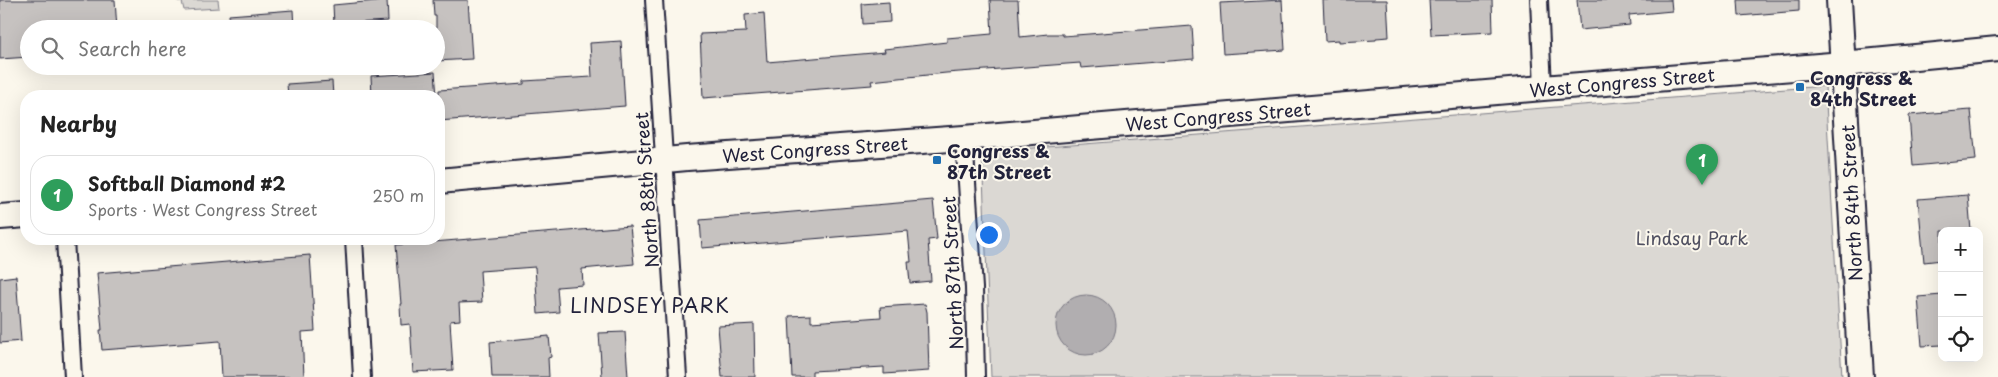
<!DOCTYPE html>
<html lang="en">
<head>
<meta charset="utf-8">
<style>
	:root { --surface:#fff; --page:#f2f2f2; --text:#222; --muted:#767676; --line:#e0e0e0; --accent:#1f6fb2 }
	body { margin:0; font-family:"Playpen Sans",sans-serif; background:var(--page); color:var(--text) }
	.controls { position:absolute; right:15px; bottom:15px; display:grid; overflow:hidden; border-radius:10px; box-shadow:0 5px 20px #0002 }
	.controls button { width:45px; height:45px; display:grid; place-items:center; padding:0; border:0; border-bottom:1px solid var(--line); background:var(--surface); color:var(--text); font:25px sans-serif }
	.you { position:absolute; left:988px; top:234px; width:18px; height:18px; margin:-12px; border:4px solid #fff; border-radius:50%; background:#1a73e8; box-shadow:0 0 0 8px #1a73e833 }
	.badge { display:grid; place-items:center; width:32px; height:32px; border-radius:50%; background:var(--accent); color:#fff; font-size:16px; font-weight:700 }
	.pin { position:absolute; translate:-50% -41px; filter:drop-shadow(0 1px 2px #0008) }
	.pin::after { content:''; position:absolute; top:26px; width:18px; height:15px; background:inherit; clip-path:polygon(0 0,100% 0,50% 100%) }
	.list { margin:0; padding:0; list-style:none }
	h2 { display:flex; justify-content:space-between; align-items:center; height:65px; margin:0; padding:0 20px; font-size:21px }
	h2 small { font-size:16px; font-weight:400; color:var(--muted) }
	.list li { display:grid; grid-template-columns:32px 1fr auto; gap:15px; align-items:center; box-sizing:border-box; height:80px; margin:0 10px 10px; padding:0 10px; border:1px solid var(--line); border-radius:20px }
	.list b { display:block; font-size:19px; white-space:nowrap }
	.list p { margin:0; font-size:16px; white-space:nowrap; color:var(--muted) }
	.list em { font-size:16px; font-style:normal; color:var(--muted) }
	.icon { flex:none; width:28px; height:28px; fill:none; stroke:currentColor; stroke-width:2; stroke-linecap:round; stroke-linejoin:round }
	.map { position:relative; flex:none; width:1998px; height:377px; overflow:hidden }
	.search { position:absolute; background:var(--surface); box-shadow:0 5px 20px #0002; left:20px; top:20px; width:425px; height:55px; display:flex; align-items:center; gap:12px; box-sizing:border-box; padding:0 18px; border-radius:28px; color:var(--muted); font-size:19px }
	.panel { position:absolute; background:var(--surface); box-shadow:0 5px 20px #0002; left:20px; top:90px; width:425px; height:155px; border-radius:20px }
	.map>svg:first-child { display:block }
	.green { fill:#dbd8d3; stroke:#7e7d87 }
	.water { fill:#b1aeb0; stroke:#787681 }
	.building { fill:#c6c2c0; stroke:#22223b }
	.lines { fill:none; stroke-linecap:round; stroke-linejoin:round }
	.street-casing { stroke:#22223b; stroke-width:20 }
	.secondary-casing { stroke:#22223b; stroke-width:28 }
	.street { stroke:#fbf7ec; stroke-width:16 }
	.secondary { stroke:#fbf7ec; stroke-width:24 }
	.poi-dot { fill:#1f6fb2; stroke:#fbf7ec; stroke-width:2 }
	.labels { text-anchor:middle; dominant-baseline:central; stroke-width:4; stroke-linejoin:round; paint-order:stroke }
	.poi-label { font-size:18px; font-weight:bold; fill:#22223b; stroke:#fbf7ec; text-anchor:start }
	.street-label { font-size:18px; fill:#22223b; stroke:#fbf7ec }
	.park-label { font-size:18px; fill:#505061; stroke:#fbf7ec }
	.quarter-label { font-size:20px; letter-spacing:1px; fill:#22223b; stroke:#fbf7ec }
</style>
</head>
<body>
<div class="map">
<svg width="1998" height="377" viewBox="0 0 1998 377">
	<rect width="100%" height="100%" fill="#fbf7ec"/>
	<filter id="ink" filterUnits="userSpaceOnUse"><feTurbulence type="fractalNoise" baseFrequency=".02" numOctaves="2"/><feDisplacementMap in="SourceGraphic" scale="10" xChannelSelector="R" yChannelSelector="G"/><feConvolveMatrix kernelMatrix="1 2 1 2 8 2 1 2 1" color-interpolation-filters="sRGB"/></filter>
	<g filter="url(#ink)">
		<path class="green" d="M175,0H218L219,8L184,10L182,2Z
			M1825,86L1842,377H991L982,152Z"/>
		<path class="water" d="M1056 325a30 30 0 1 1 60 0a30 30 0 1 1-60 0Z"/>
		<path class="building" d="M0,0H115L117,29H29V57L0,59Z
			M387,0L388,21L334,24L333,5Z
			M433,0H468L472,59L436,61V16H434Z
			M990,0H1018L1020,37L1048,34H1063V36L1192,26L1194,59L1081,68L1080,63L946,73L871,81L872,85L703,98L700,34L746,32L745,15L764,13L767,62L885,52L884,49L947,42V38L992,34Z
			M1282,0L1285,50L1223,54L1220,3Z
			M1323,0H1387L1389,37L1376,38V40L1339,42V40L1325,41Z
			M1429,0H1492L1493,32L1431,35Z
			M1577,0H1671L1672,11L1629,15L1630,25L1580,30Z
			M1738,0H1799V11L1739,16Z
			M889,2L890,22L863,24L862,4Z
			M293,10L294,29H230L229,15Z
			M621,41L625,106L439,121V90L524,84V81L592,77L590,43Z
			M435,72L437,96H372L371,76Z
			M332,81L333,96H288L287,84Z
			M1971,110L1976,160L1913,166L1909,115Z
			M1968,195L1971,231H1942V260L1924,262L1918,199Z
			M933,200L937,239L928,240L931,281L910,283L908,262H911L908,231L702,248L700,220Z
			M630,226L634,264L582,269L583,285L557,287L559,312L538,314L535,267L480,271L482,302L459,303L460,320L450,321L453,370L413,372L410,324L401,325L400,304H401L396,245Z
			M310,255L315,331L302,332L304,377H222L220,341L102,350L100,330H102L97,273Z
			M16,276L21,341L0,343V278Z
			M1942,295V345L1922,346L1918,297Z
			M925,304L927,312L929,371L884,374V367L812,371V377H792L789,316L811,315V322L881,317L880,307Z
			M754,324L755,377H722L718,326Z
			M625,332L628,377H602L599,333Z
			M549,336L551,357L548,358L549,377H492L490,342Z"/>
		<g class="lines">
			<defs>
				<path id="street" d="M654,0L678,377
					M1539,0L1543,88
					M964,138L974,288L976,377
					M65,239L73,377
					M354,239L362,377"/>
				<path id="secondary" d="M1839,0L1861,377
					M439,181L687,158L964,138L1543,88L1843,64L1998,49
					M0,217L26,215"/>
			</defs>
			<use href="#street" class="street-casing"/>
			<use href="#secondary" class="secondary-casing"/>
			<use href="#street" class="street"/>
			<use href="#secondary" class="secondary"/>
		</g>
	</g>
	<g class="poi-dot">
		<rect x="1795" y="82" width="10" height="10" rx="2.5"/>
		<rect x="932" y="155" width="10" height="10" rx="2.5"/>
	</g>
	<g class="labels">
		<g class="poi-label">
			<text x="1810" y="77">Congress &amp;<tspan x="1810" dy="21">84th Street</tspan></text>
			<text x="947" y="150">Congress &amp;<tspan x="947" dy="21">87th Street</tspan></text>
		</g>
		<g class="street-label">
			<text transform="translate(1622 82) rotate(-5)">West Congress Street</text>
			<text transform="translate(1218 116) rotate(-5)">West Congress Street</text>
			<text transform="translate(815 149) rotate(-4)">West Congress Street</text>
			<text transform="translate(646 190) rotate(-94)">North 88th Street</text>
			<text transform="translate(1851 203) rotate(-93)">North 84th Street</text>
			<text transform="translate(952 273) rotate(-93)">North 87th Street</text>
		</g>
		<g class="park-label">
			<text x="1692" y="237">Lindsay Park</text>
		</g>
		<g class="quarter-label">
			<text x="650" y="305">LINDSEY PARK</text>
		</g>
	</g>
</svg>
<div class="controls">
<button>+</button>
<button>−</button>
<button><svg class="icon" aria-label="locate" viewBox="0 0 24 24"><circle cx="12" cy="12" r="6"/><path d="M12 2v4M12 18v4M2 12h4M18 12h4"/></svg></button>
</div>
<div class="you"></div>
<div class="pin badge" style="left:1702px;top:185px;background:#2e9e5b">1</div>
<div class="search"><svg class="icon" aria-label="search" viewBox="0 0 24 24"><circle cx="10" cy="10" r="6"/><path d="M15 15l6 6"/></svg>Search here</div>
<section class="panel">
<h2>Nearby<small></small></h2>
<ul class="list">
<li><span class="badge" style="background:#2e9e5b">1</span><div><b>Softball Diamond #2</b><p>Sports · West Congress Street</p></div><em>250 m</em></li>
</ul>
</section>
</div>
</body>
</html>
